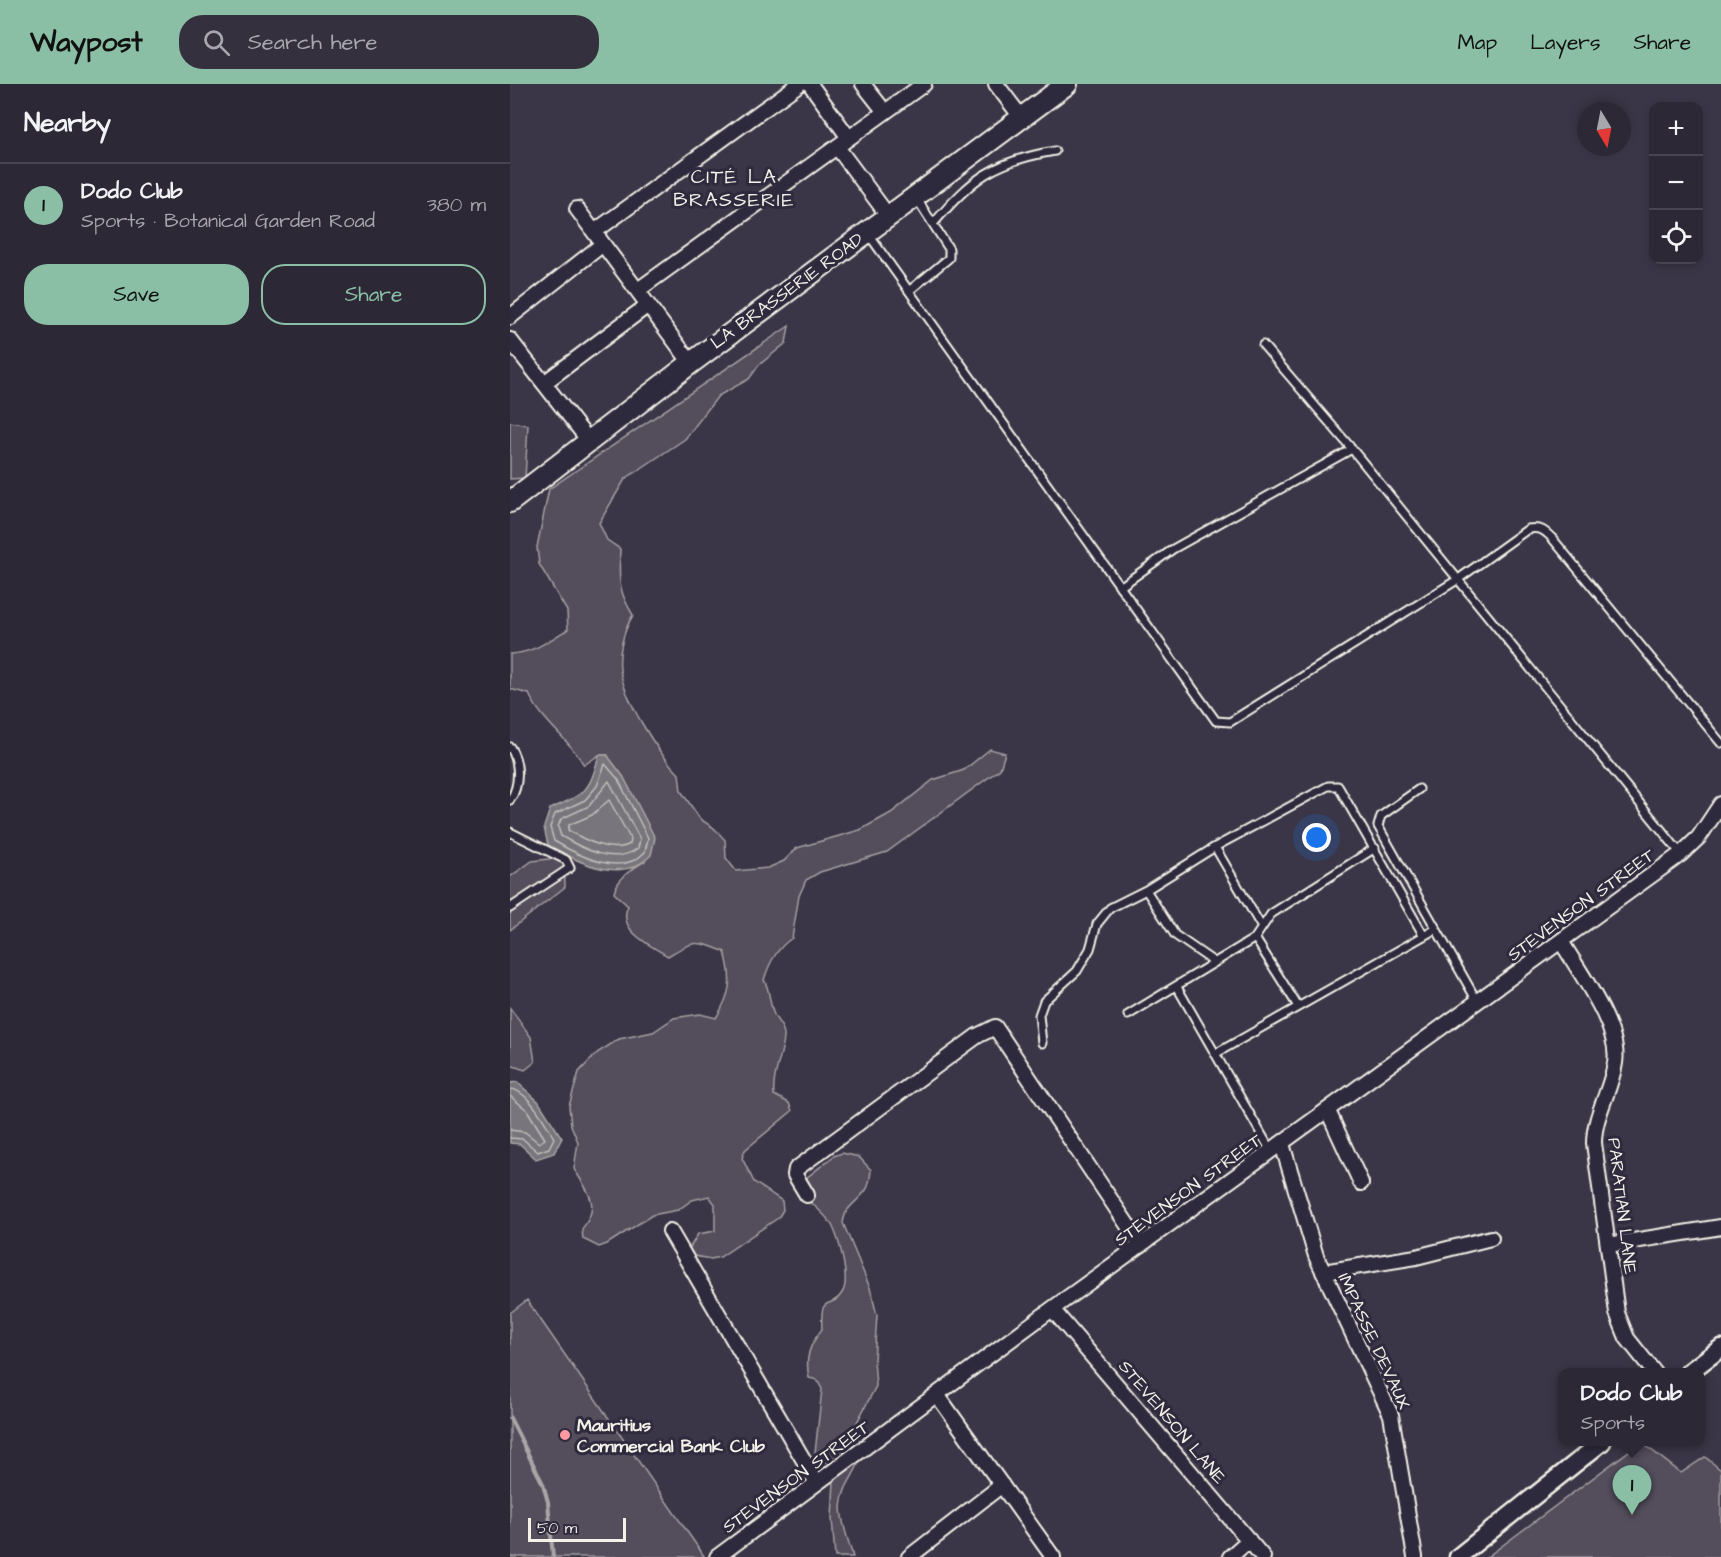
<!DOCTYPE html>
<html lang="en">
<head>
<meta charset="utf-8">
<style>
	:root { --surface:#2c2835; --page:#34303d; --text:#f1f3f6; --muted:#a6a6ad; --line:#484450; --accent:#8abfa5 }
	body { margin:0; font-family:"Architects Daughter",sans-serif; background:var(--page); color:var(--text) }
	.controls { position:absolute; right:18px; top:18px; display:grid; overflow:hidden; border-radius:12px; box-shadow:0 3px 9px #0003 }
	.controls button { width:54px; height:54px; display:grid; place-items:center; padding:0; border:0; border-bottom:2px solid var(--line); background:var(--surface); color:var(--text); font:30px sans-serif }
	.compass { position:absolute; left:1067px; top:18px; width:54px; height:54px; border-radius:50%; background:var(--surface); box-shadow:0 3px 9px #0003; rotate:170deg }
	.scale { position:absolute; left:18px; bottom:15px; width:98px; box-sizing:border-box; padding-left:6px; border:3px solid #f4f1e8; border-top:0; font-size:16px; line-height:21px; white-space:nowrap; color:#f4f1e8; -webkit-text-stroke:4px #2f2a3d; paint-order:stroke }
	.you { position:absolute; left:807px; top:754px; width:21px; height:21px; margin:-15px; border:4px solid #fff; border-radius:50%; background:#1a73e8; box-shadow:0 0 0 9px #1a73e833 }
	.badge { display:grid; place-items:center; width:39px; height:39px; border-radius:50%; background:var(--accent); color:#111; font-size:20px; font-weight:700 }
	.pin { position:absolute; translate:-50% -50px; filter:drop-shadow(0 2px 3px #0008) }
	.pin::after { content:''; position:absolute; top:32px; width:21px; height:18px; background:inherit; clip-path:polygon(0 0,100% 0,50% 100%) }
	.popup { position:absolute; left:1048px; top:1284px; width:147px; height:78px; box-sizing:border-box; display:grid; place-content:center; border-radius:12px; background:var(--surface); filter:drop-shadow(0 2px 4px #0005); font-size:20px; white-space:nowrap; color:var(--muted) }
	.popup b { font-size:22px; color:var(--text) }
	.popup::after { content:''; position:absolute; left:50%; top:100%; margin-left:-12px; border:12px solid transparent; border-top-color:var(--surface) }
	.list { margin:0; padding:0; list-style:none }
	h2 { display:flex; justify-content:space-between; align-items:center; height:78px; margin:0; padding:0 24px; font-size:26px }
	h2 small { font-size:20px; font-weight:400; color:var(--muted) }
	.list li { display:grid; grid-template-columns:39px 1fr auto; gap:18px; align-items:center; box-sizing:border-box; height:84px; padding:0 24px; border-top:2px solid var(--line) }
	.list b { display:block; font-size:22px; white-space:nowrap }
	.list p { margin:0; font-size:20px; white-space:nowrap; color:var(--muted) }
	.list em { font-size:20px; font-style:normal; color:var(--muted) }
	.actions { display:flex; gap:12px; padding:18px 24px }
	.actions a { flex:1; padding:14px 0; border:2px solid var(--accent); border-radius:24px; text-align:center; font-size:21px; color:var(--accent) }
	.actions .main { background:var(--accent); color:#111 }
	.icon { flex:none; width:33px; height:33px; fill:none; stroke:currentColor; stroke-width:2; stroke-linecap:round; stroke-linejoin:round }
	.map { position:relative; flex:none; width:1211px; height:1473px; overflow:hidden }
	header { display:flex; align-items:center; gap:36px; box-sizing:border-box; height:84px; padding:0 30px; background:var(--accent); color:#111 }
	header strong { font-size:28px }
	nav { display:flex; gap:33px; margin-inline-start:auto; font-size:21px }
	.search { width:420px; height:54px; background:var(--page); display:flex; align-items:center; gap:15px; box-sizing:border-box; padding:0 21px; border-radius:24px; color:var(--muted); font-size:22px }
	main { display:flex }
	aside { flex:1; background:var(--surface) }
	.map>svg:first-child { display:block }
	.green { fill:#534e5c; stroke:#a4a0a2; stroke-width:1.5 }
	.water { fill:#78747b; stroke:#aaa6a7; stroke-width:1.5 }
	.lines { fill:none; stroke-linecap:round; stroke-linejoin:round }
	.shore { stroke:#c2bfbc; stroke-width:1.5 }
	.stream { stroke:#aaa6a7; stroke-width:4 }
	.service-casing { stroke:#f4f1e8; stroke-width:11 }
	.minor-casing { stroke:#f4f1e8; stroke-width:18 }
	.tertiary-casing { stroke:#f4f1e8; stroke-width:21 }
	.secondary-casing { stroke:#f4f1e8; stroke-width:24 }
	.service { stroke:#2f2a3d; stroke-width:7 }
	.minor { stroke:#2f2a3d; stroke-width:14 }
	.tertiary { stroke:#2f2a3d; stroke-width:16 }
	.secondary { stroke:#2f2a3d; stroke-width:20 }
	.poi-dot { fill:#ff9aa2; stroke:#2f2a3d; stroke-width:2 }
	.labels { text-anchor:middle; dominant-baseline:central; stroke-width:6; stroke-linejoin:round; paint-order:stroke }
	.street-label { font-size:18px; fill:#f4f1e8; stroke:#2f2a3d }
	.poi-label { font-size:18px; font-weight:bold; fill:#f4f1e8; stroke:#2f2a3d; text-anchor:start }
	.neighbourhood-label { font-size:20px; letter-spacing:1.5px; fill:#f4f1e8; stroke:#2f2a3d }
</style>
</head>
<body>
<header>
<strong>Waypost</strong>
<div class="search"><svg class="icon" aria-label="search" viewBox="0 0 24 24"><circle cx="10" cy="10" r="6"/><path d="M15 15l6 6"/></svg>Search here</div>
<nav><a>Map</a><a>Layers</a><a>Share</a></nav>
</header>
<main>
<aside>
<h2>Nearby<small></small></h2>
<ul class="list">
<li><span class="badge">1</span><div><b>Dodo Club</b><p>Sports · Botanical Garden Road</p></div><em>380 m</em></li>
</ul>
<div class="actions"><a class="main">Save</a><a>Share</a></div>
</aside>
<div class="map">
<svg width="1211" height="1473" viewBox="0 0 1211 1473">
	<rect width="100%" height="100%" fill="#3b3647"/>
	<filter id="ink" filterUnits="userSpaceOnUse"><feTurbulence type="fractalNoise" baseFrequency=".0167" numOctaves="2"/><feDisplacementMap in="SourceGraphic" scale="12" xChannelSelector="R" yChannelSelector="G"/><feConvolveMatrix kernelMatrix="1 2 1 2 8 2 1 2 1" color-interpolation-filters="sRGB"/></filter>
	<g filter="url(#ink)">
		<path class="green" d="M279,242L276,259L249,281L239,295L208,312L175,355L115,395L89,439L97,456L110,465C109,493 107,506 123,531C114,546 108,567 110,585C114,616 148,669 169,690L171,707L190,735L204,744L215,756L216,774L226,787L258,784L274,777L287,764L350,746L381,729L423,696L454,686L480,665L495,669L490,685L377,768L310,788L296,796L289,812L282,854C267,864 259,879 254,896C260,906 259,917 263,928C266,938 275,942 274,954C272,973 262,991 264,1011L279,1019L282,1027L235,1066L232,1074L244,1098L272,1117L273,1126L268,1134L210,1173L201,1175L184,1172L179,1165L188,1150L205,1147V1120L199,1112L182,1116L168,1126L142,1131L97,1160L89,1163L73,1155L72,1145C91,1122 79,1108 64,1085L68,1058L61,1041L59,1022L69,988L87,969L109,955L143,948L164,934L190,930L206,934C221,910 223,896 215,868C186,856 185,856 158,872C141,862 106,846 118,822L104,809C108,793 122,785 135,777L98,671H89L74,681C59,655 32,638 19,610L0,605V570C23,569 39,557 58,545L57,527L29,480L27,463L39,405Z
			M0,338L18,341L15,394L0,395Z
			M47,774L54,778L55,803L0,846V793L22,777Z
			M0,924L21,953L25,978L15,986L0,981Z
			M332,1069L349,1073L361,1086C360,1093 360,1101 356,1106C347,1119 335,1122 333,1139L360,1204L367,1231L364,1276L366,1302L344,1344C365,1381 333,1390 331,1423C331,1438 339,1458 343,1473H325L322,1434L325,1379L309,1377L305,1369L312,1305L307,1296L299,1294C295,1273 299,1262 312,1245C310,1207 320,1228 332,1209C341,1196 329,1155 322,1141C315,1129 299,1118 289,1108L290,1099L324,1072Z
			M17,1216L194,1472L192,1473H0V1229Z
			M1131,1358L1171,1389L1195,1373L1211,1386V1473H977Z"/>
		<path class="water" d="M89,671H97L113,692L145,754L141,771C112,801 69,779 38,761L34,743L40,725C76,709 79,709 89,671Z
			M7,998L28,1017L52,1054L44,1069L26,1075L10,1060L0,1059V999Z"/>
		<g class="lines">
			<path class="shore" d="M95,680L108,695L138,754L135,768C111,794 69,772 44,757L40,743L45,730L75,716L87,702Z
				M99,697L130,755L128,764C105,782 73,765 51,752L48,743L51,735L79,722Z
				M99,716L121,756L120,760C102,770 74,756 58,746L59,741L82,731Z
				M0,1005C17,1005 37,1041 44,1054L39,1064L28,1068L13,1055L0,1054
				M0,1012L17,1026L35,1055L29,1059L15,1048L0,1046"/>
			<path class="stream" d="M0,1334L33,1400L38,1418L43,1473"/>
			<defs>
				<path id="service" d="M423,140C462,94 484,77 545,67
					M359,151L706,637L720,638L947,496L1018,445C1030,443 1034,446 1042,454L1211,659
					M399,207L439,174V165L407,115
					M753,261L842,365L1171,770
					M610,503L663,465L842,365
					M0,663C10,678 10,702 0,716
					M909,705L871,732L868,742L967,917
					M0,748L56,776L60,784L0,824
					M705,763L751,842
					M745,854L787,921
					M704,878L665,851L636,806L705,763L818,702H828L914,852
					M667,903L761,1067
					M618,931L745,854L761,830L865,764
					M532,959L529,931L534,917L567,887L580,865L587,840L600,824L636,806
					M705,970L926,845"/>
				<path id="minor" d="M300,0L339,54
					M353,0L375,28
					M486,0L511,33
					M327,63L379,133
					M67,125L181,279
					M84,148L289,0
					M128,206L414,0
					M0,233L93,160
					M0,256L79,357
					M34,299L138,221
					M1051,857C1069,888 1111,943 1105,979C1101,1007 1084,1031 1084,1059L1107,1229L1117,1254L1144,1288
					M818,1027L851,1099
					M772,1060L806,1172L881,1331L905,1473
					M297,1111L285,1091L286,1085L467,952L485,943L631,1161
					M160,1147L307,1399
					M1098,1161L1211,1143
					M813,1188L906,1173L981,1154
					M542,1225L753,1473
					M428,1312L543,1473
					M207,1473L542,1225L1171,770L1189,753L1211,720
					M399,1473L492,1401
					M720,1473L739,1456"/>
				<path id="tertiary" d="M1179,1288L1211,1264
					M948,1473L1092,1358"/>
				<path id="secondary" d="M0,418L181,279L557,0"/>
			</defs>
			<use href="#service" class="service-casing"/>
			<use href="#minor" class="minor-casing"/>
			<use href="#tertiary" class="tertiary-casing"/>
			<use href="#secondary" class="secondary-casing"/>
			<use href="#service" class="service"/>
			<use href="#minor" class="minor"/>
			<use href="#tertiary" class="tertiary"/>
			<use href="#secondary" class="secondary"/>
		</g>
	</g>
	<circle class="poi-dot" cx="55" cy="1351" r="6"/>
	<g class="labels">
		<g class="street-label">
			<text transform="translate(277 207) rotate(-36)">LA BRASSERIE ROAD</text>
			<text transform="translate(1071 821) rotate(-36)">STEVENSON STREET</text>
			<text transform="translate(678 1106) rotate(-36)">STEVENSON STREET</text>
			<text transform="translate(1112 1122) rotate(83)">PARATIAN LANE</text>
			<text transform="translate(864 1257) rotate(65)">IMPASSE DEVAUX</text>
			<text transform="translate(662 1338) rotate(50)">STEVENSON LANE</text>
			<text transform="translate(286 1393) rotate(-36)">STEVENSON STREET</text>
		</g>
		<g class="poi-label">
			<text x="67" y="1341">Mauritius<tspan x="67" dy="21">Commercial Bank Club</tspan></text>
		</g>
		<g class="neighbourhood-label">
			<text x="224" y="93">CITÉ LA<tspan x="224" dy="23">BRASSERIE</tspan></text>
		</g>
	</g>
</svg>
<div class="controls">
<button>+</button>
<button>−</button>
<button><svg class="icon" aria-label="locate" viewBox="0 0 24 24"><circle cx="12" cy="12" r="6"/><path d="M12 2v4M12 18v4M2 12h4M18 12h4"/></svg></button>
</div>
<svg class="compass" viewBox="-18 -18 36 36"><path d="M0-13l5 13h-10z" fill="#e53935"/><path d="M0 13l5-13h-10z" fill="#a6a6ad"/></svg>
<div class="scale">50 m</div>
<div class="you"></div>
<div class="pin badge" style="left:1122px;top:1431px">1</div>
<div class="popup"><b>Dodo Club</b>Sports</div>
</div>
</main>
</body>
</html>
